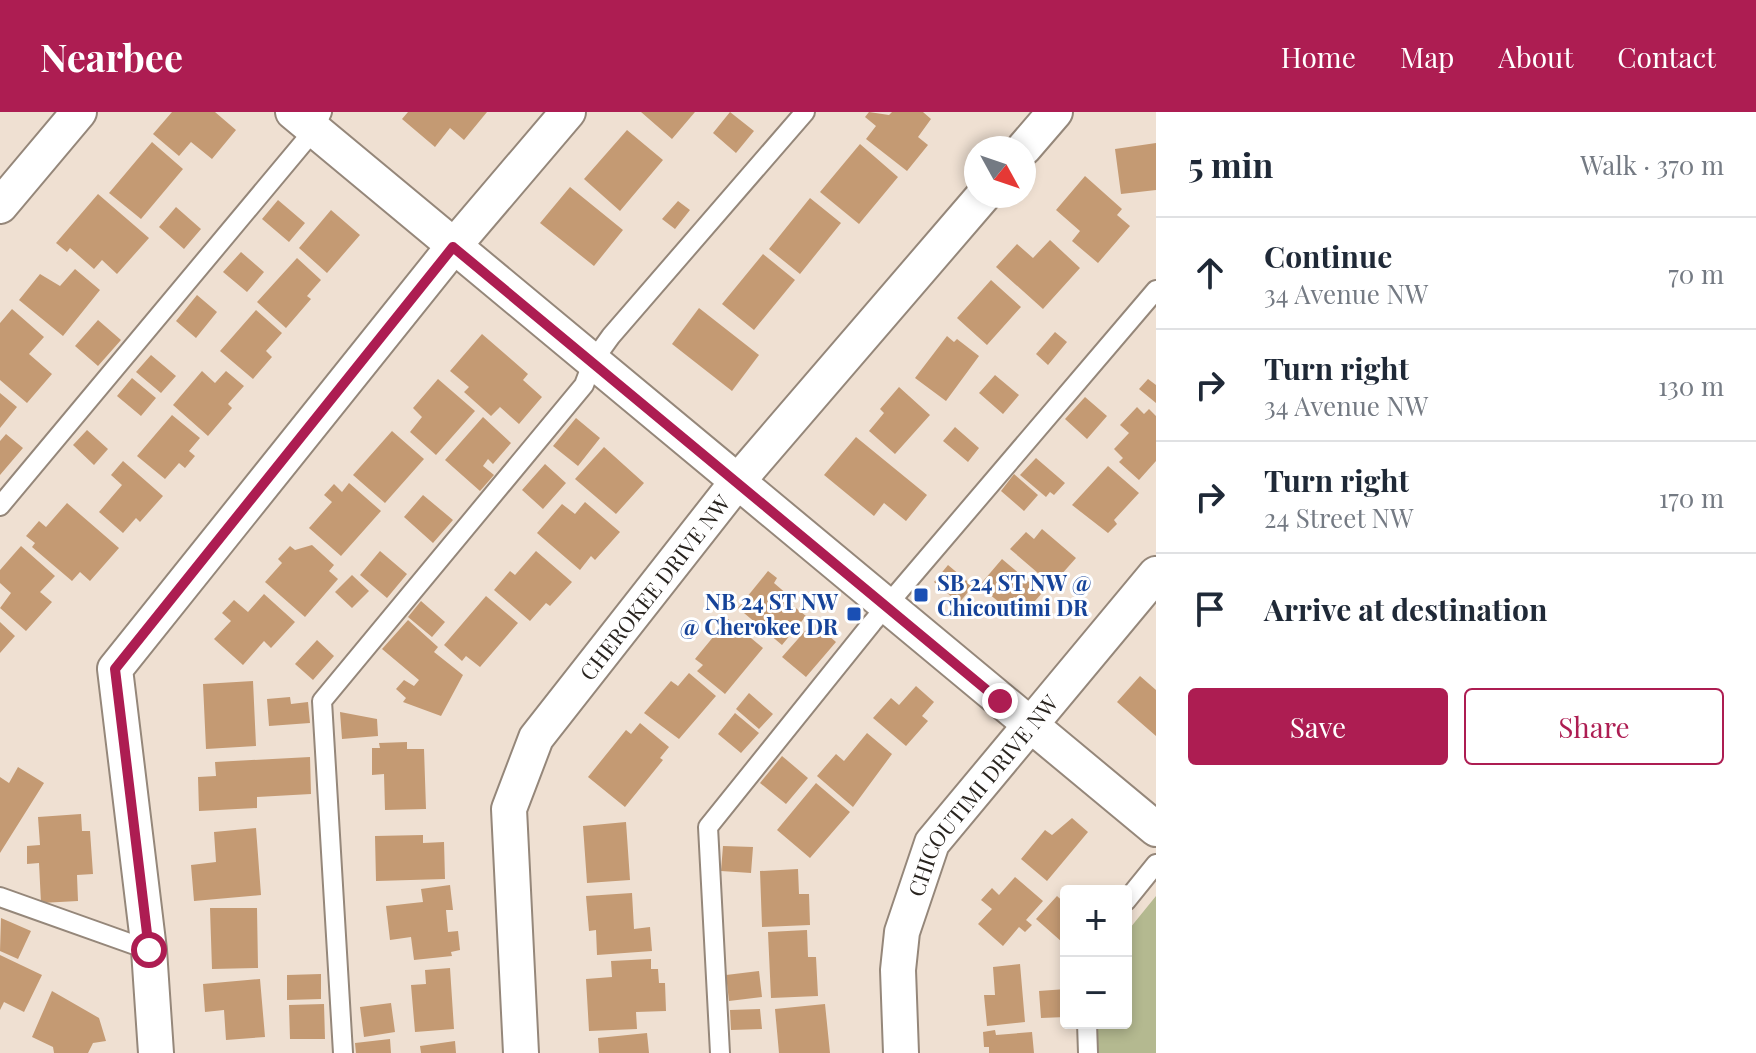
<!DOCTYPE html>
<html lang="en">
<head>
<meta charset="utf-8">
<style>
	:root { --surface:#fff; --page:#f6f6f7; --text:#1f2937; --muted:#747a83; --line:#e0e1e3; --accent:#ad1d52 }
	body { margin:0; font-family:"Playfair Display",serif; background:var(--page); color:var(--text) }
	.controls { position:absolute; right:24px; bottom:24px; display:grid; overflow:hidden; border-radius:8px; box-shadow:0 4px 12px #0003 }
	.controls button { width:72px; height:72px; display:grid; place-items:center; padding:0; border:0; border-bottom:2px solid var(--line); background:var(--surface); color:var(--text); font:40px sans-serif }
	.compass { position:absolute; left:964px; top:24px; width:72px; height:72px; border-radius:50%; background:var(--surface); box-shadow:0 4px 12px #0003; rotate:130deg }
	.stop { position:absolute; width:24px; height:24px; margin:-18px; border:6px solid #ad1d52; border-radius:50%; background:#fff }
	.stop.end { background:#ad1d52; border-color:#fff; box-shadow:0 2px 8px #0008 }
	.list { margin:0; padding:0; list-style:none }
	h2 { display:flex; justify-content:space-between; align-items:center; height:104px; margin:0; padding:0 32px; font-size:34px }
	h2 small { font-size:26px; font-weight:400; color:var(--muted) }
	.list li { display:grid; grid-template-columns:52px 1fr auto; gap:24px; align-items:center; box-sizing:border-box; height:112px; padding:0 32px; border-top:2px solid var(--line) }
	.list b { display:block; font-size:30px; white-space:nowrap }
	.list p { margin:0; font-size:26px; white-space:nowrap; color:var(--muted) }
	.list em { font-size:26px; font-style:normal; color:var(--muted) }
	.actions { display:flex; gap:16px; padding:24px 32px }
	.actions a { flex:1; padding:18px 0; border:2px solid var(--accent); border-radius:8px; text-align:center; font-size:28px; color:var(--accent) }
	.actions .main { background:var(--accent); color:#fff }
	.icon { flex:none; width:44px; height:44px; fill:none; stroke:currentColor; stroke-width:2; stroke-linecap:round; stroke-linejoin:round }
	.map { position:relative; flex:none; width:1156px; height:941px; overflow:hidden }
	header { display:flex; align-items:center; gap:48px; box-sizing:border-box; height:112px; padding:0 40px; background:var(--accent); color:#fff }
	header strong { font-size:38px }
	nav { display:flex; gap:44px; margin-inline-start:auto; font-size:28px }
	main { display:flex }
	aside { flex:1; background:var(--surface) }
	.map>svg:first-child { display:block }
	.green { fill:#b4b990 }
	.building { fill:#c49a73 }
	.lines { fill:none; stroke-linecap:round; stroke-linejoin:round }
	.service-casing { stroke:#95877a; stroke-width:22 }
	.minor-casing { stroke:#95877a; stroke-width:38 }
	.service { stroke:#fff; stroke-width:18 }
	.minor { stroke:#fff; stroke-width:34 }
	.route { stroke:#ad1d52; stroke-width:10 }
	.transit-dot { fill:#1a4fb4; stroke:#fff; stroke-width:3 }
	.labels { text-anchor:middle; dominant-baseline:central; stroke-width:6; stroke-linejoin:round; paint-order:stroke }
	.transit-label { font-size:22px; font-weight:bold; fill:#164399; stroke:#fff; text-anchor:start }
	.street-label { font-size:22px; fill:#29241f; stroke:#fff }
</style>
</head>
<body>
<header>
<strong>Nearbee</strong>
<nav><a>Home</a><a>Map</a><a>About</a><a>Contact</a></nav>
</header>
<main>
<div class="map">
<svg width="1156" height="941" viewBox="0 0 1156 941">
	<rect width="100%" height="100%" fill="#efe0d2"/>
	<path class="green" d="M1156,784V941H1097L1095,911H1126V821Z"/>
	<path class="building" d="M172,0H215L236,18L212,47L191,30L179,44L153,22Z
		M408,0H487L464,28L450,16L435,35L402,7Z
		M641,0H695L672,27Z
		M730,0L754,19L736,41L713,21Z
		M869,0L889,3L892,0H923L931,7L918,25L928,33L907,59L866,27L876,14L865,5Z
		M627,18L663,48L620,99L584,67Z
		M152,30L183,57L141,107L109,81Z
		M1156,31V78L1121,82L1115,37Z
		M860,32L898,65L859,112L820,80Z
		M1085,64L1122,97L1117,103L1130,114L1098,151L1072,129L1080,119L1056,98Z
		M570,75L623,118L594,154L540,111Z
		M98,82L149,126L117,162L102,148L94,157L70,136L67,140L56,131Z
		M810,86L841,111L800,162L769,137Z
		M278,88L305,111L289,130L262,107Z
		M678,89L690,98L675,117L662,107Z
		M176,95L201,117L184,137L159,115Z
		M331,98L360,123L327,161L299,136Z
		M1050,128L1080,156L1043,197L996,155L1017,132L1033,146Z
		M241,140L264,160L247,180L223,160Z
		M763,142L795,168L754,218L722,192Z
		M297,146L321,168L307,184L311,187L286,216L257,190Z
		M75,157L100,178L63,224L19,188L40,162L60,174Z
		M991,168L1021,195L987,233L957,206Z
		M197,183L217,200L196,226L176,209Z
		M699,196L759,243L732,279L672,232Z
		M12,197L44,225L29,242L52,262L27,291L0,268V211Z
		M256,198L282,221L266,239L272,245L253,267L220,239Z
		M98,208L121,228L98,254L75,234Z
		M1055,220L1067,230L1048,253L1036,242Z
		M482,222L528,262L523,268L542,285L519,312L500,295L491,304L464,280L469,275L450,259Z
		M947,224L954,230L957,227L979,244L946,289L915,266Z
		M151,243L176,264L161,281L136,260Z
		M202,259L215,271L226,259L244,274L228,292L232,296L208,324L173,293Z
		M995,263L1019,283L1003,302L979,281Z
		M132,266L156,286L141,304L117,284Z
		M438,267L475,299L436,343L410,320L422,305L413,296Z
		M1148,267L1156,273V291L1139,277Z
		M899,275L930,303L895,342L869,319L884,301L880,297Z
		M0,281L17,295L0,316Z
		M1085,285L1107,304L1087,327L1065,307Z
		M1137,295L1144,302L1149,297L1156,304V349L1139,368L1119,350L1123,346L1114,337L1129,321L1120,313Z
		M172,303L200,326L189,339L195,344L185,356L179,351L165,367L137,344Z
		M483,305L511,331L493,352L488,347L483,354L494,363L480,379L445,348Z
		M576,306L600,326L578,354L553,334Z
		M955,315L979,336L968,350L943,329Z
		M87,318L108,337L94,353L73,333Z
		M392,319L424,347L385,391L353,363Z
		M6,322L23,336L0,363V329Z
		M856,325L927,383L906,409L884,391L874,404L824,363Z
		M604,335L644,371L616,402L575,367Z
		M1036,346L1065,371L1054,383L1050,380L1046,385L1020,363Z
		M123,349L163,384L140,410L136,406L123,421L99,400L122,373L111,363Z
		M545,352L566,371L543,397L522,378Z
		M1108,354L1139,381L1114,408L1117,412L1108,421L1072,393Z
		M1014,362L1038,383L1024,399L1001,379Z
		M349,371L381,399L341,444L309,416L332,390L324,383L334,372L342,380Z
		M423,383L453,408L433,431L404,405Z
		M585,390L620,420L595,448L591,444L580,458L537,421L562,392L575,402Z
		M67,391L119,436L90,469L80,460L72,469L32,435L35,431L26,424L39,409L46,415Z
		M1042,417L1076,446L1052,473L1010,437L1026,420L1034,427Z
		M312,433L334,453L329,459L338,467L305,505L265,470L282,451L278,447L290,434L295,438Z
		M21,434L55,464L40,480L52,490L26,519L0,496L11,481L0,471V458Z
		M380,439L407,462L387,486L360,463Z
		M536,439L572,470L550,494L546,491L530,509L494,478L510,459L515,463Z
		M1002,447L1042,481L1019,507L1013,502L1009,507L995,495L999,490L979,474Z
		M948,453L973,474L959,491L934,470Z
		M768,459L777,466L774,471L795,489L792,493L806,504L782,533L738,496Z
		M352,463L369,479L352,496L335,480Z
		M264,482L295,510L271,536L264,529L243,553L214,527L231,509L222,501L234,488L248,500Z
		M486,484L518,511L480,555L466,544L462,549L444,533Z
		M421,489L445,510L432,525L408,505Z
		M728,507L763,536L725,582L697,559L703,553L695,547Z
		M408,508L438,535L434,540L463,563L441,604L403,590L406,586L396,577L404,568L414,574L419,568L382,537Z
		M0,510L15,524L0,541Z
		M813,510L836,530L806,565L782,545Z
		M317,528L334,544L313,568L295,552Z
		M689,561L716,584L679,627L644,601L671,569L678,574Z
		M1140,564L1156,578V624L1117,590Z
		M253,569L256,634L206,637L203,572Z
		M916,574L934,590L922,604L928,609L906,634L873,606L891,586L899,593Z
		M749,581L773,602L759,617L736,597Z
		M290,585L291,592L308,590L310,611L269,614L267,587Z
		M340,600L377,607L378,624L342,627Z
		M735,601L759,621L741,641L718,622Z
		M640,611L669,635L660,646L663,648L625,695L588,665L626,618L631,622Z
		M867,621L892,642L853,695L817,664L836,642L844,649Z
		M407,630V637H424L426,697L385,698L384,662L372,663V636H380L379,631Z
		M782,644L808,666L786,692L760,671Z
		M310,645L311,682L257,685V696L199,699L198,665L216,664L215,650Z
		M18,655L44,671L0,741V665L9,671Z
		M816,671L850,700L810,746L777,718Z
		M81,702L82,719H90L93,762L77,763L78,789L41,791L39,751L27,752V734L40,733L38,705Z
		M1072,706L1088,720L1047,769L1021,747L1045,718L1052,723Z
		M626,710L630,768L587,771L583,714Z
		M256,716L261,783L194,789L191,753L216,750L214,720Z
		M423,723V731L444,730L445,767L376,769L375,724Z
		M723,734L753,735L751,761L721,759Z
		M798,757L799,782H809L810,813L762,815L760,759Z
		M1015,765L1043,789L1026,808L1032,813L1025,820L1019,815L1003,834L978,812L992,797L981,788L992,776L999,783Z
		M450,773L453,798H446L448,820L458,819L460,838L451,840L452,844L414,848L411,825L390,828L386,794L423,790L421,777Z
		M632,781L634,817L650,815L652,839L597,843L596,818L589,819L586,784Z
		M1057,784L1066,792V825L1062,830L1036,807Z
		M210,796H257L258,856L212,857Z
		M1,806L31,819L18,847L0,839Z
		M807,818L808,845H816L818,884L771,886L768,820Z
		M0,843L42,863L24,900L4,890L0,898Z
		M651,847V857H658L659,871H665L666,899L636,900L637,917L589,919L586,867L612,865L611,849Z
		M1020,852L1025,910L987,914L984,883H995L993,855Z
		M450,856L454,917L415,920L411,873L426,872L425,858Z
		M759,859L762,885L729,889L726,863Z
		M321,862V887L287,888V863Z
		M260,867L265,925L226,928L224,898L205,900L203,872Z
		M1066,877V905L1041,906L1039,879Z
		M52,879L99,906L106,929L93,931L88,941H54L53,935L32,925Z
		M391,891L395,920L364,925L360,895Z
		M324,892L325,927H290L289,893Z
		M825,892L830,941H779L775,897Z
		M760,897L762,917L731,918L730,898Z
		M995,918L996,923L1032,920L1034,941H989V935H984L983,920Z
		M647,921L649,941H599L598,926Z
		M390,927L391,941H356L355,931Z
		M455,929L456,941H421L420,934Z"/>
	<g class="lines">
		<defs>
			<path id="service" d="M0,394L314,18L322,0
				M0,785L149,838
				M1126,789L1156,752
				M1087,911L1088,941
				M343,941L322,589L584,273L593,249L611,224L805,0
				M720,941L708,715L872,511L1156,178"/>
			<g id="minor">
				<path d="M293,0L1156,717"/>
				<path d="M1024,36L1055,0"/>
				<path d="M0,94L79,0"/>
				<path d="M156,941L149,838L115,557L453,135L568,0"/>
				<path id="s1" d="M521,941L509,697L536,626L737,370L983,84"/>
				<path id="s2" d="M901,941L898,858L902,820L932,731L1156,462"/>
			</g>
		</defs>
		<use href="#service" class="service-casing"/>
		<use href="#minor" class="minor-casing"/>
		<use href="#service" class="service"/>
		<use href="#minor" class="minor"/>
	</g>
	<g class="lines">
		<path class="route" d="M149,838L115,557L453,135L1000,589"/>
	</g>
	<g class="transit-dot">
		<rect x="913" y="475" width="16" height="16" rx="4"/>
		<rect x="846" y="494" width="16" height="16" rx="4"/>
	</g>
	<g class="labels">
		<g class="transit-label">
			<text x="937" y="470">SB 24 ST NW @<tspan x="937" dy="25">Chicoutimi DR</tspan></text>
			<text x="838" y="489" text-anchor="end">NB 24 ST NW<tspan x="838" dy="25">@ Cherokee DR</tspan></text>
		</g>
		<g class="street-label">
			<text stroke="none"><textPath href="#s1" startOffset="512">CHEROKEE DRIVE NW</textPath></text>
			<text stroke="none"><textPath href="#s2" startOffset="282">CHICOUTIMI DRIVE NW</textPath></text>
		</g>
	</g>
</svg>
<div class="controls">
<button>+</button>
<button>−</button>
</div>
<svg class="compass" viewBox="-18 -18 36 36"><path d="M0-13l5 13h-10z" fill="#e53935"/><path d="M0 13l5-13h-10z" fill="#747a83"/></svg>
<div class="stop" style="left:149px;top:838px"></div>
<div class="stop end" style="left:1000px;top:589px"></div>
</div>
<aside>
<h2>5 min<small>Walk · 370 m</small></h2>
<ul class="list">
<li><svg class="icon" aria-label="ahead" viewBox="0 0 24 24"><path d="M12 20V5M6 11l6-6 6 6"/></svg><div><b>Continue</b><p>34 Avenue NW</p></div><em>70 m</em></li>
<li><svg class="icon" aria-label="right" viewBox="0 0 24 24"><path d="M7 20v-9h11M14 6l5 5-5 5"/></svg><div><b>Turn right</b><p>34 Avenue NW</p></div><em>130 m</em></li>
<li><svg class="icon" aria-label="right" viewBox="0 0 24 24"><path d="M7 20v-9h11M14 6l5 5-5 5"/></svg><div><b>Turn right</b><p>24 Street NW</p></div><em>170 m</em></li>
<li><svg class="icon" aria-label="arrive" viewBox="0 0 24 24"><path d="M6 21V4h12l-3 4 3 4H6"/></svg><div><b>Arrive at destination</b></div></li>
</ul>
<div class="actions"><a class="main">Save</a><a>Share</a></div>
</aside>
</main>
</body>
</html>
